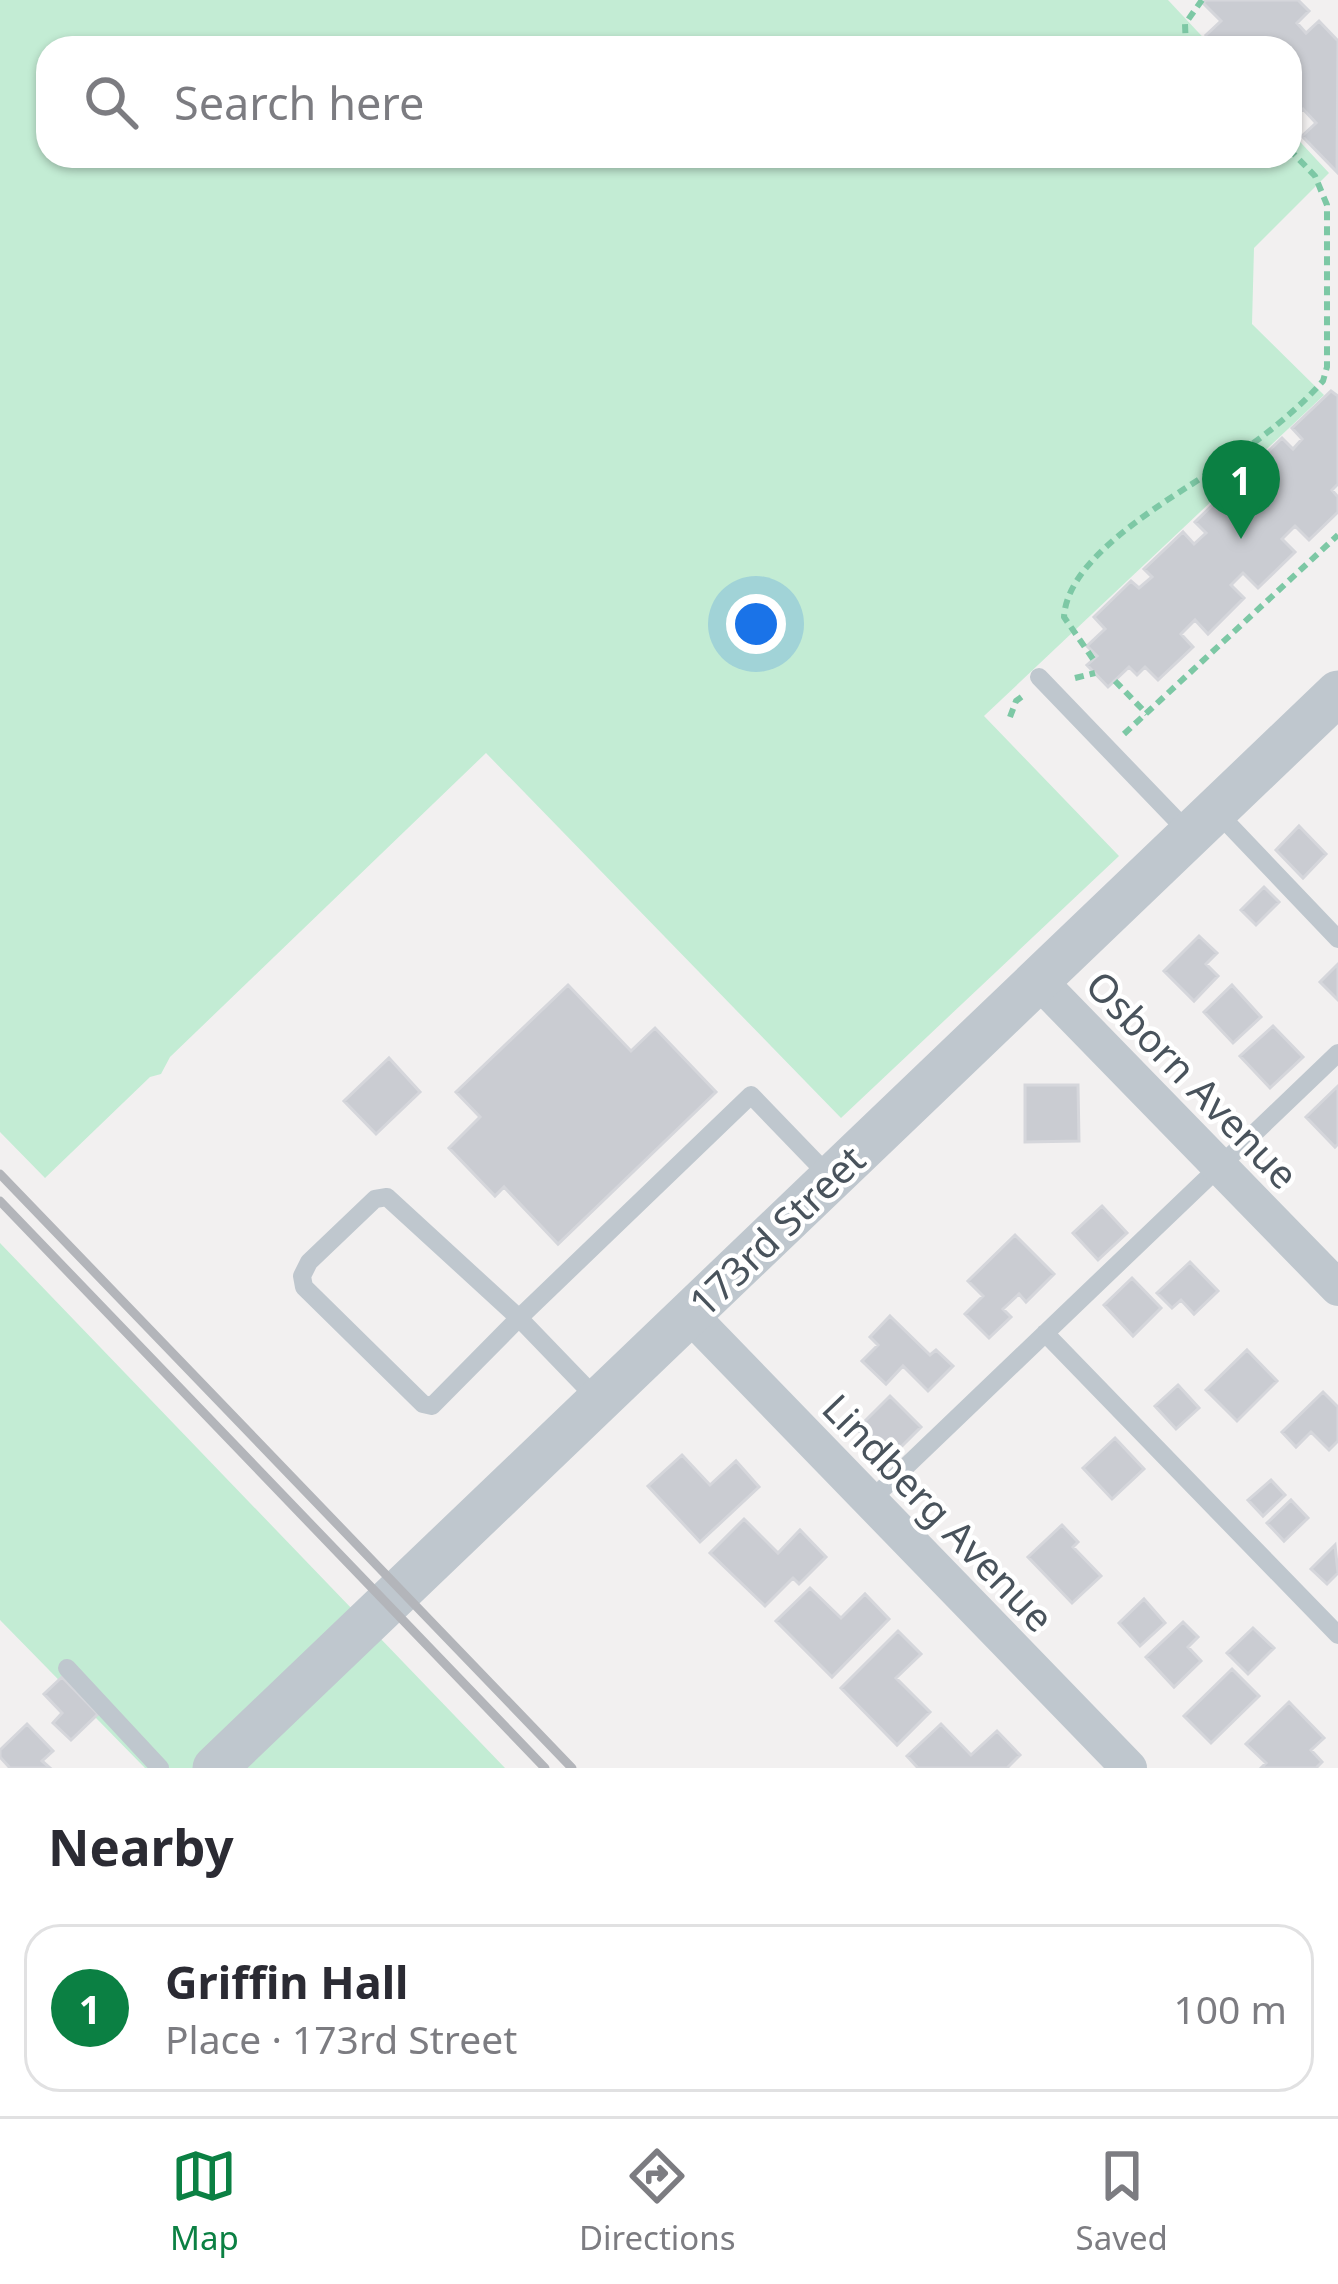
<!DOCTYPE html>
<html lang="en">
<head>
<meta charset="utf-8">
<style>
	:root { --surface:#fff; --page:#f7f7f7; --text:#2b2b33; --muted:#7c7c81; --line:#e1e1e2; --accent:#0b8043 }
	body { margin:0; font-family:"Noto Sans",sans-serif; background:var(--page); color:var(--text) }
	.you { position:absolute; left:756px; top:624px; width:42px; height:42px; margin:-30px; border:9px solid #fff; border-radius:50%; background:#1a73e8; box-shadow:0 0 0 18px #1a73e833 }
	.badge { display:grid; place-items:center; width:78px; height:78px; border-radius:50%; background:var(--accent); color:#fff; font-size:39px; font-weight:700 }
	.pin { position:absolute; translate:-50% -99px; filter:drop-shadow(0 3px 6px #0008) }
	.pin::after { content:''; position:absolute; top:63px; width:42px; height:36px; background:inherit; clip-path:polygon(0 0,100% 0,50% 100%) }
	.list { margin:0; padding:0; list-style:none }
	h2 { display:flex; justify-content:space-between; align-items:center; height:156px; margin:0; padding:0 48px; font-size:51px }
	h2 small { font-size:39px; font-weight:400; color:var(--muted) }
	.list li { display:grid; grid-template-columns:78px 1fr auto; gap:36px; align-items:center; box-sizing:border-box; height:168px; margin:0 24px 24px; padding:0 24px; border:3px solid var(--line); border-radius:36px }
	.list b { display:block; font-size:45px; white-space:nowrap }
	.list p { margin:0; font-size:39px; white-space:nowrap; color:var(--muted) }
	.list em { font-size:39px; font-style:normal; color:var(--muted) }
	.icon { flex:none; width:66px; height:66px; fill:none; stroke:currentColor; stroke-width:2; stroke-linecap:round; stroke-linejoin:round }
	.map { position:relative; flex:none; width:1338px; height:1768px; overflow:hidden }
	.search { position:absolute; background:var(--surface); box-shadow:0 3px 9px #0004; left:36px; right:36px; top:36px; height:132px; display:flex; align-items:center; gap:30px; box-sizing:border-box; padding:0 42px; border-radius:36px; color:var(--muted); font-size:45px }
	.sheet { height:348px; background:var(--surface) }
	nav { display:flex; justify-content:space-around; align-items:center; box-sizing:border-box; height:168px; border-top:3px solid var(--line); background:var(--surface); font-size:33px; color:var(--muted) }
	nav a { display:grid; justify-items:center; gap:6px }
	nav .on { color:var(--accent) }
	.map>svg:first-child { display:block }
	.green { fill:#c3ecd4 }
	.building { fill:#caccd2; stroke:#d5d6db; stroke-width:3 }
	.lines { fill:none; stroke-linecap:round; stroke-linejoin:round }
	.path { stroke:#7dc8a5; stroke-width:6; stroke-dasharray:9 6; stroke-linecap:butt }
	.service { stroke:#bfc7ce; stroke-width:18 }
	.minor { stroke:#bfc7ce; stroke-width:36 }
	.tertiary { stroke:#bfc7ce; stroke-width:45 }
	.rail { stroke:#b3b5ba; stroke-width:9 }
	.labels { text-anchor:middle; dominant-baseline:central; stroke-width:9; stroke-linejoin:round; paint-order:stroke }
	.street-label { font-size:39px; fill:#49535c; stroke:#fff }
</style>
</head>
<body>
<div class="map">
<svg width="1338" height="1768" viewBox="0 0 1338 1768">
	<rect width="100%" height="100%" fill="#f2f0f0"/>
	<path class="green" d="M0,0H1168L1213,48H48V156H1290V131L1329,173L1254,248L1252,324L1324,395L984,716L1119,856L841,1118L486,753L170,1057L161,1074L150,1077L45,1178L0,1132Z
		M0,1243L505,1768H145L0,1620Z"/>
	<path class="building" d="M1206,0H1298L1309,11L1297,23L1306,33L1319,21L1338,41L1337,172L1302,136L1316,123L1303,109L1290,121V48H1218L1206,35L1221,21L1203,3Z
		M1331,391L1338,396V484L1332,490L1338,497V512L1309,540L1295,526L1282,539L1295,552L1258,588L1243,573L1231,585L1244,598L1208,634L1195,620L1181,634L1193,647L1158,680L1145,667L1137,675L1129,667L1108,687L1087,665L1097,656L1087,646L1105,629L1094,617L1131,581L1139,588L1152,577L1144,569L1183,532L1194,544L1206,533L1195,522L1231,487L1241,498L1255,485L1245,474L1282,438L1293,449L1302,439L1292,428Z
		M1299,826L1326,854L1303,878L1276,850Z
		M1264,887L1279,902L1256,925L1241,910Z
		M1199,936L1217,953L1206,964L1218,976L1194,1001L1164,971Z
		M1338,964V1000L1320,982Z
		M568,985L631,1051L655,1028L716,1092L558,1244L504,1187L495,1196L449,1148L480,1117L456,1092Z
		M1232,985L1261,1017L1233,1043L1204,1012Z
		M1273,1026L1303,1057L1270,1088L1240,1056Z
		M389,1058L420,1092L376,1134L344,1101Z
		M1025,1085H1078L1079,1141L1025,1142Z
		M1338,1086V1144L1335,1147L1306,1117Z
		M1102,1206L1127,1233L1098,1260L1073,1233Z
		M1015,1235L1054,1274L1026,1302L1019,1294L1003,1309L1011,1317L989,1338L965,1314L983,1296L968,1281Z
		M1190,1262L1218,1291L1194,1314L1181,1300L1172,1308L1157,1293Z
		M1132,1278L1161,1308L1133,1336L1104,1305Z
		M890,1316L930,1355L936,1350L953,1366L928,1391L903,1366L886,1384L862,1361L878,1345L870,1337Z
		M1247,1350L1277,1381L1237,1421L1206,1390Z
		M1178,1385L1199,1408L1176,1429L1155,1406Z
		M1323,1392L1338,1407V1441L1329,1450L1311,1432L1296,1447L1282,1432Z
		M890,1396L921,1427L888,1460L857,1429Z
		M1115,1438L1144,1469L1112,1499L1083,1468Z
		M682,1455L710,1485L736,1461L759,1487L700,1542L648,1486Z
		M1271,1480L1285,1495L1263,1516L1248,1500Z
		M1291,1500L1308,1518L1284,1541L1267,1523Z
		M744,1519L778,1553L800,1530L826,1557L799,1584L793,1578L765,1606L710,1553Z
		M1062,1525L1078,1542L1073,1547L1101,1576L1072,1603L1028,1557Z
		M1335,1545L1338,1573L1327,1584L1311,1569Z
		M810,1588L841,1618L865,1594L889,1619L832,1677L776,1621Z
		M1144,1599L1165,1623L1140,1646L1119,1623Z
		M1183,1622L1198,1637L1188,1647L1201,1661L1174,1687L1146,1657Z
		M1253,1628L1274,1648L1248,1674L1227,1653Z
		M898,1631L921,1654L896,1678L930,1712L897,1745L841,1688Z
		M1232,1669L1259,1696L1211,1743L1184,1716Z
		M62,1677L98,1714L71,1740L53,1723L62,1713L44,1694Z
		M1289,1702L1324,1738L1311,1750L1322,1762L1316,1768H1261L1266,1763L1246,1744Z
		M27,1724L53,1751L42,1761L50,1768H10L0,1757V1750Z
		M941,1724L971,1755L997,1731L1020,1755L1007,1768H918L907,1756Z"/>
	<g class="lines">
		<path class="path" d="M1186,48L1185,24L1202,0
			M1093,659L1064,617C1068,548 1194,487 1245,449C1272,430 1301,406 1323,381L1327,367V205L1315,176L1290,150
			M1075,678L1095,673
			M1115,681L1147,714
			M1010,717L1016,701L1024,695
			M1124,734L1338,535"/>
		<path class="service" d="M1039,677L1189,833
			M1215,810L1338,939
			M387,1197L519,1318L432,1406L423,1404L304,1287L302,1276L309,1262L375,1199Z
			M1045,1333L1338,1635
			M599,1401L519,1318L751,1095L831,1178
			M870,1501L1338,1053
			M67,1668L160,1768"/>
		<path class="minor" d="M1038,980L1338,1288
			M689,1314L1129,1768"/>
		<path class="tertiary" d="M215,1768L1338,693"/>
		<path class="rail" d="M0,1174L572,1768
			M0,1201L545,1768"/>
	</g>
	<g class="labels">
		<g class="street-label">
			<text transform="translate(1193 1079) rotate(46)">Osborn Avenue</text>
			<text transform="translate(776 1230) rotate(-44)">173rd Street</text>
			<text transform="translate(939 1512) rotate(46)">Lindberg Avenue</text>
		</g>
	</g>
</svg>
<div class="you"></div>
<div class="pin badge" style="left:1241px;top:539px">1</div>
<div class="search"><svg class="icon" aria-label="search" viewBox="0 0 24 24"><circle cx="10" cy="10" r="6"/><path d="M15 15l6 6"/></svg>Search here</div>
</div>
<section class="sheet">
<h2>Nearby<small></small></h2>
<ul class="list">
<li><span class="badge">1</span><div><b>Griffin Hall</b><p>Place · 173rd Street</p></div><em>100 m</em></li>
</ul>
</section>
<nav>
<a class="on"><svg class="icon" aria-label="map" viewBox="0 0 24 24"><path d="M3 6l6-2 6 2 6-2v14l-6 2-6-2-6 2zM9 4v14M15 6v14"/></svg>Map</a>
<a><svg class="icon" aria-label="directions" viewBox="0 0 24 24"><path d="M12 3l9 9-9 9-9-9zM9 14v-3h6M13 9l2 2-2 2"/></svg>Directions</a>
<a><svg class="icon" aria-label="saved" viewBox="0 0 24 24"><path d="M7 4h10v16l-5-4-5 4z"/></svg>Saved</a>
</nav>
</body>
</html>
